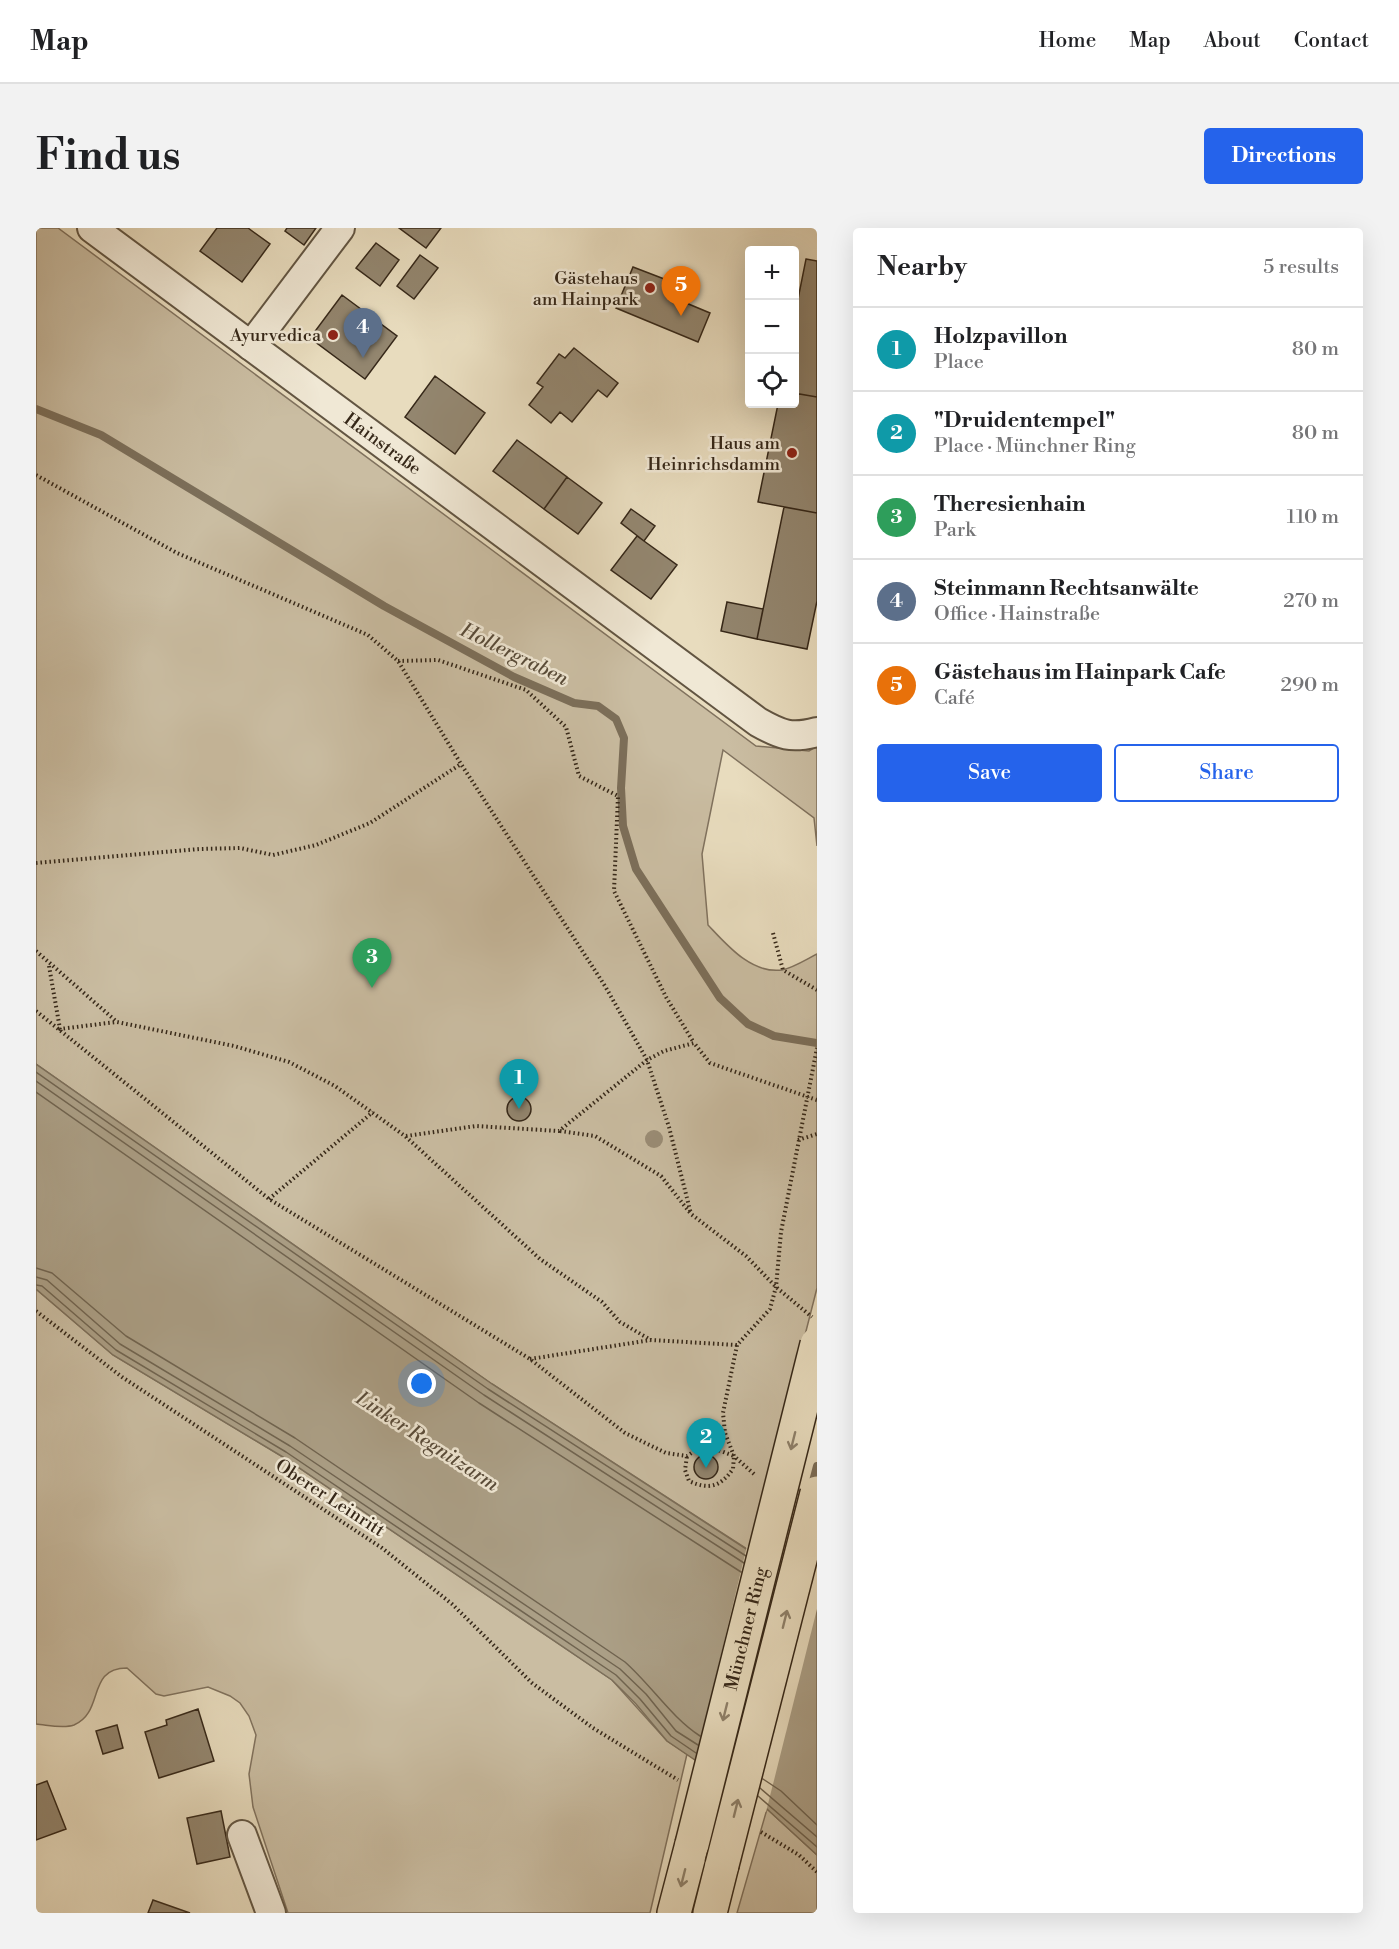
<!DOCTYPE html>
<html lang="en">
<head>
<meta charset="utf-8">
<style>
	:root { --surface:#fff; --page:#f2f2f2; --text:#202124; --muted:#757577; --line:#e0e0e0; --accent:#2563eb }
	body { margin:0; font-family:"Libre Bodoni",serif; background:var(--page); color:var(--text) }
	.controls { position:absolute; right:18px; top:18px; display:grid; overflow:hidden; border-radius:6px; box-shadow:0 6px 24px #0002 }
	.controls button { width:54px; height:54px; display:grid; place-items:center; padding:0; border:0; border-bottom:2px solid var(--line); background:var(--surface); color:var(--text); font:30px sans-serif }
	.you { position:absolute; left:386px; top:1156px; width:21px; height:21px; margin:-15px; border:4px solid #fff; border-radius:50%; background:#1a73e8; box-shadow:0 0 0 9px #1a73e833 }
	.badge { display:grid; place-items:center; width:39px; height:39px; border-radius:50%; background:var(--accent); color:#fff; font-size:20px; font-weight:700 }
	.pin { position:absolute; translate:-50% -50px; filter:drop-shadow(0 2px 3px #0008) }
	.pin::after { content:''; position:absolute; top:32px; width:21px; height:18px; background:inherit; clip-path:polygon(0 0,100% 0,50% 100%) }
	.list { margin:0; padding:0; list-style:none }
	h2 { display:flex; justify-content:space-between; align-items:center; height:78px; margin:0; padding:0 24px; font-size:26px }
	h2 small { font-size:20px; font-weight:400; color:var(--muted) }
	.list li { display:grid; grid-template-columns:39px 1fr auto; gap:18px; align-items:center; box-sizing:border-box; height:84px; padding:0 24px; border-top:2px solid var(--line) }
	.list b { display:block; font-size:22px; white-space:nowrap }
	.list p { margin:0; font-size:20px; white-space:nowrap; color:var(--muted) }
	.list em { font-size:20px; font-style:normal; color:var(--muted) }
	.actions { display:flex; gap:12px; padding:18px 24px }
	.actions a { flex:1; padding:14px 0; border:2px solid var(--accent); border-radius:6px; text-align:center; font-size:21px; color:var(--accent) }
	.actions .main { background:var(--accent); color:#fff }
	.icon { flex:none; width:33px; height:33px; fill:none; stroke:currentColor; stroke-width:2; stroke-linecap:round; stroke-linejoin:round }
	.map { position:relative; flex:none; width:781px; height:1685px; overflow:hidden; border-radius:6px }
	header { display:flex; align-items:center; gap:36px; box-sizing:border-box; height:84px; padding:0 30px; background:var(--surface); border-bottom:2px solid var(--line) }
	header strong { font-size:28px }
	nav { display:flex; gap:33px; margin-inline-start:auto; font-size:21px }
	.intro { display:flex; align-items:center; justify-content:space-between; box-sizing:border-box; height:144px; padding:0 36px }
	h1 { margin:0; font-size:42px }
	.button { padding:15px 27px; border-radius:6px; background:var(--accent); color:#fff; font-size:21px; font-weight:700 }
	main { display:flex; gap:36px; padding:0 36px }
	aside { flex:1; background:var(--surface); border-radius:6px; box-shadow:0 6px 24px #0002 }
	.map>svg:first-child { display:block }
	.green { fill:#cabda2; stroke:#80725e; stroke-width:1.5 }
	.water { fill:#ab9f86; stroke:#7c6f5a; stroke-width:1.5 }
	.pier { fill:#e8dcbe }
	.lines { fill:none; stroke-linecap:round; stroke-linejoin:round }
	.shore { stroke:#706450; stroke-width:1.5 }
	.stream { stroke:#7c6f5a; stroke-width:8 }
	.building { fill:#93866f; stroke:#362819; stroke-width:1.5 }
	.minor-casing { stroke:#625542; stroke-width:32 }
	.primary-casing { stroke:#362819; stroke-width:36 }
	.path { stroke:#362819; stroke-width:4; stroke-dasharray:1.5 3; stroke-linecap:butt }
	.minor { stroke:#f0e8d5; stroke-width:28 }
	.primary { stroke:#e8dcbe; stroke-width:33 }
	.primary-bridge-casing { stroke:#362819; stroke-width:36; stroke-linecap:butt }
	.primary-bridge { stroke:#e8dcbe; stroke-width:33 }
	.tree { fill:#9a8d76 }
	.oneway { stroke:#8f826c }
	.poi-dot { fill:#8f2418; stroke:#f0e8d5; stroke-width:2 }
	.labels { text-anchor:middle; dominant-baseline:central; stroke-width:5; stroke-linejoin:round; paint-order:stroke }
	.poi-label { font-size:18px; fill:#362819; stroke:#f0e8d5; text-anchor:end }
	.street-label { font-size:18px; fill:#362819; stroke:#f0e8d5 }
	.water-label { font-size:20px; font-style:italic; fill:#594c3a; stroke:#f0e8d5 }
</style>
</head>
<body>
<header>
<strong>Map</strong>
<nav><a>Home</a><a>Map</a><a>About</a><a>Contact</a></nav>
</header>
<div class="intro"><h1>Find us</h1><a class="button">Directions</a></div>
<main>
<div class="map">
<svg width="781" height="1685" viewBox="0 0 781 1685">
	<rect width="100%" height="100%" fill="#e8dcbe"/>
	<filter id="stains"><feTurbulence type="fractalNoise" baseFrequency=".00333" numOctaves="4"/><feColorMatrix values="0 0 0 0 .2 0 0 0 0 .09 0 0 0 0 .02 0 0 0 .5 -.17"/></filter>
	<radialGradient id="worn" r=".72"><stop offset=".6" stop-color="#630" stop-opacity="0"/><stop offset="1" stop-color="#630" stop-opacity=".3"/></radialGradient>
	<path class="green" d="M0,0H22L720,518L773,523L781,518V618L778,590L687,522L666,626L672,697C691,717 715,746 746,742C757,740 771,731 781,726V1060L714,1323L456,1156L0,836Z
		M0,1061L77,1127L247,1229L576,1452L631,1513L651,1526L614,1685H252L217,1579L213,1546L220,1507L213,1488L204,1475L194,1468L172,1459L128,1468L120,1466L91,1440C50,1440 69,1484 38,1497C27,1501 12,1497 0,1496Z
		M731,1581L781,1627V1685H701Z"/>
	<path class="water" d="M0,836L456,1156L781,1367V1627L731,1581L631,1513L600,1476L576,1452L247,1229L77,1127L0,1061Z"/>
	<path class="pier" d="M711,1318L781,1363V1381L730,1584L659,1535Z"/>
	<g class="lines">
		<path class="shore" d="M0,844L452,1161L710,1328
			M0,853L448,1167L708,1335
			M0,864L443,1175L705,1344
			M0,1040L16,1045L90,1108L259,1210L589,1434C616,1458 635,1489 664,1508
			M0,1049L11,1052L84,1116L254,1218L584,1441L610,1466L640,1503L662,1517
			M0,1057L6,1058L80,1122L250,1224L580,1447L604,1471L635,1508L660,1525
			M727,1551L745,1563L781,1597
			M724,1560L781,1609
			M722,1568L781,1619"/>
		<path class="stream" d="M0,181L65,207L348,378L478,449L538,475L562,478L580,491L588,510L585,560L587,598L600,641L684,770L712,796L738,808L781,815
			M776,1257L781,1238"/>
	</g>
	<path class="building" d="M181,0H212L234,16L206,54L164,23Z
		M251,0H280L268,17L249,3Z
		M363,0H405L390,20Z
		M340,15L363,32L344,58L320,40Z
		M384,27L402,40L378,71L361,58Z
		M770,31L781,33V169L758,165V91Z
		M597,39L636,54L631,67L674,85L662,114L580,80Z
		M306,67L361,108L329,151L274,110Z
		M538,120L582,155L571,169L562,162L536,194L524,184L515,195L493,177L507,159L501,155L523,126L529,130Z
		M399,148L449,185L419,226L369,189Z
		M758,165L781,169V285L722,274L742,176H758Z
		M481,212L531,249L508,281L457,243Z
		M531,249L566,275L542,306L508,281Z
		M748,279L781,285V373L771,421L721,411Z
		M595,281L619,298L608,313L585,295Z
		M601,308L641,337L615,371L575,342Z
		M691,374L727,381L721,411L685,403Z
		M471 881a12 12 0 1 1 24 0a12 12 0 1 1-24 0Z
		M658 1239a12 12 0 1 1 24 0a12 12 0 1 1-24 0Z
		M162,1481L178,1533L123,1550L109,1504L131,1497L130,1492Z
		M81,1497L87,1520L67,1526L60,1503Z
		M11,1553L30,1601L0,1612V1557Z
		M185,1583L194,1629L161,1636L151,1590Z
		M117,1672L154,1685H112Z"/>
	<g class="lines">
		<defs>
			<g id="minor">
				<path id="s1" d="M56,0L722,494C745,507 755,511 781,504"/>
				<path d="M215,118L304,0"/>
				<path d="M206,1607L235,1685"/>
			</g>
			<path id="primary" d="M638,1685L656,1616
				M674,1685L686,1637"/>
		</defs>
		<use href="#minor" class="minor-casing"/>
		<use href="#primary" class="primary-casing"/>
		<path class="path" d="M0,247L141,325L332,407L362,433L425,536L569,758L611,832L633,899L655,986
			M362,433L402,432L490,462L530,499L543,548L582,568L578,663L630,769L658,815
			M0,635L163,621L204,620L237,627L280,617L334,595L425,536
			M737,705L747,742L781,762
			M0,723L81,794L198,818L253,834L299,858L369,908L504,1031L566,1074L584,1094L615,1112
			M13,738L24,801L80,794
			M0,783L233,971L494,1131L589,1205L630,1225L651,1228L664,1219L677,1220L698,1228L697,1241C684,1259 673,1262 653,1253L649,1242L651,1228
			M524,903L559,908L625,948L655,986L710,1028L740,1059L776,1089
			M370,908L440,898L523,903L611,832L628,823L658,815L674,835L781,872
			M762,912L781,906
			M233,971L337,884
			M0,1083L86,1149L346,1320L416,1376L496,1455L557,1500L642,1552
			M494,1131L615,1112L701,1117
			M718,1246L698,1228L689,1205L687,1185L701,1117L734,1081L740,1059L745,1004L781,820
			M725,1604L763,1627L781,1644"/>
		<use href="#minor" class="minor"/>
		<use href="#primary" class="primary"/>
		<defs>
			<g id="primary-bridge">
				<path id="s2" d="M656,1616L781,1116"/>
				<path d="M686,1637L781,1265"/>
			</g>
		</defs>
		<use href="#primary-bridge" class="primary-bridge-casing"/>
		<use href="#primary-bridge" class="primary-bridge"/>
	</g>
	<circle class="tree" cx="618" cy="911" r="9"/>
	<defs><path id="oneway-shaft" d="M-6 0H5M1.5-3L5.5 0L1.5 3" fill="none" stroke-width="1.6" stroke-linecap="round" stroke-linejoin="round" transform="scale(1.5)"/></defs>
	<g class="oneway">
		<use href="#oneway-shaft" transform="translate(757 1213) rotate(104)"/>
		<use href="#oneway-shaft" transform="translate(749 1391) rotate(-76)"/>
		<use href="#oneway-shaft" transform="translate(689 1484) rotate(104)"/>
		<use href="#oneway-shaft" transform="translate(700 1580) rotate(-76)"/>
		<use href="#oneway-shaft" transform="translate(647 1650) rotate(104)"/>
	</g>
	<g class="poi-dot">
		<circle cx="614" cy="60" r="6"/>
		<circle cx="297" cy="107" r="6"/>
		<circle cx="756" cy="225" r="6"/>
	</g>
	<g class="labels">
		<g class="poi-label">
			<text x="602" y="50">Gästehaus<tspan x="602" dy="21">am Hainpark</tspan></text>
			<text x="285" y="107">Ayurvedica</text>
			<text x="744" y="215">Haus am<tspan x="744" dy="21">Heinrichsdamm</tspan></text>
		</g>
		<g class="street-label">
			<text stroke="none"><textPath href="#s1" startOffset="362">Hainstraße</textPath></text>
			<text transform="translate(294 1270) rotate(33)">Oberer Leinritt</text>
			<text stroke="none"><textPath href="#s2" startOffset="222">Münchner Ring</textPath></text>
		</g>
		<g class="water-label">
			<text transform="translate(478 427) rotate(26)">Hollergraben</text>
			<text transform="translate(391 1214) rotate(33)">Linker Regnitzarm</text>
		</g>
	</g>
	<rect width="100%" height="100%" filter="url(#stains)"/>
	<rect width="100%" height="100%" fill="url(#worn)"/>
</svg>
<div class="controls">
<button>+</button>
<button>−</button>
<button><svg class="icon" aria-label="locate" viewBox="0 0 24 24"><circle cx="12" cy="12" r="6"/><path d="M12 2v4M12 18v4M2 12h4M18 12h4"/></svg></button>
</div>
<div class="you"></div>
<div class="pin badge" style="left:483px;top:881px;background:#0f9aa8">1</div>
<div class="pin badge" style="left:670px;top:1240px;background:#0f9aa8">2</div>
<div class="pin badge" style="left:336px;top:760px;background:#2e9e5b">3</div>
<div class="pin badge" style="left:327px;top:130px;background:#5c6f8a">4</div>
<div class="pin badge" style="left:645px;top:88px;background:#e8710a">5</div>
</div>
<aside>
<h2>Nearby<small>5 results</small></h2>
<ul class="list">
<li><span class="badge" style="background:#0f9aa8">1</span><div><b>Holzpavillon</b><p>Place</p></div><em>80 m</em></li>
<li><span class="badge" style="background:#0f9aa8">2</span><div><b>&quot;Druidentempel&quot;</b><p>Place · Münchner Ring</p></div><em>80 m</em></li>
<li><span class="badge" style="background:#2e9e5b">3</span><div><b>Theresienhain</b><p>Park</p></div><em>110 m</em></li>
<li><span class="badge" style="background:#5c6f8a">4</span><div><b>Steinmann Rechtsanwälte</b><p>Office · Hainstraße</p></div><em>270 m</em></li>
<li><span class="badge" style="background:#e8710a">5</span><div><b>Gästehaus im Hainpark Cafe</b><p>Café</p></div><em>290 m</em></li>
</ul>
<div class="actions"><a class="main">Save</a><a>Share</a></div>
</aside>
</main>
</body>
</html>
